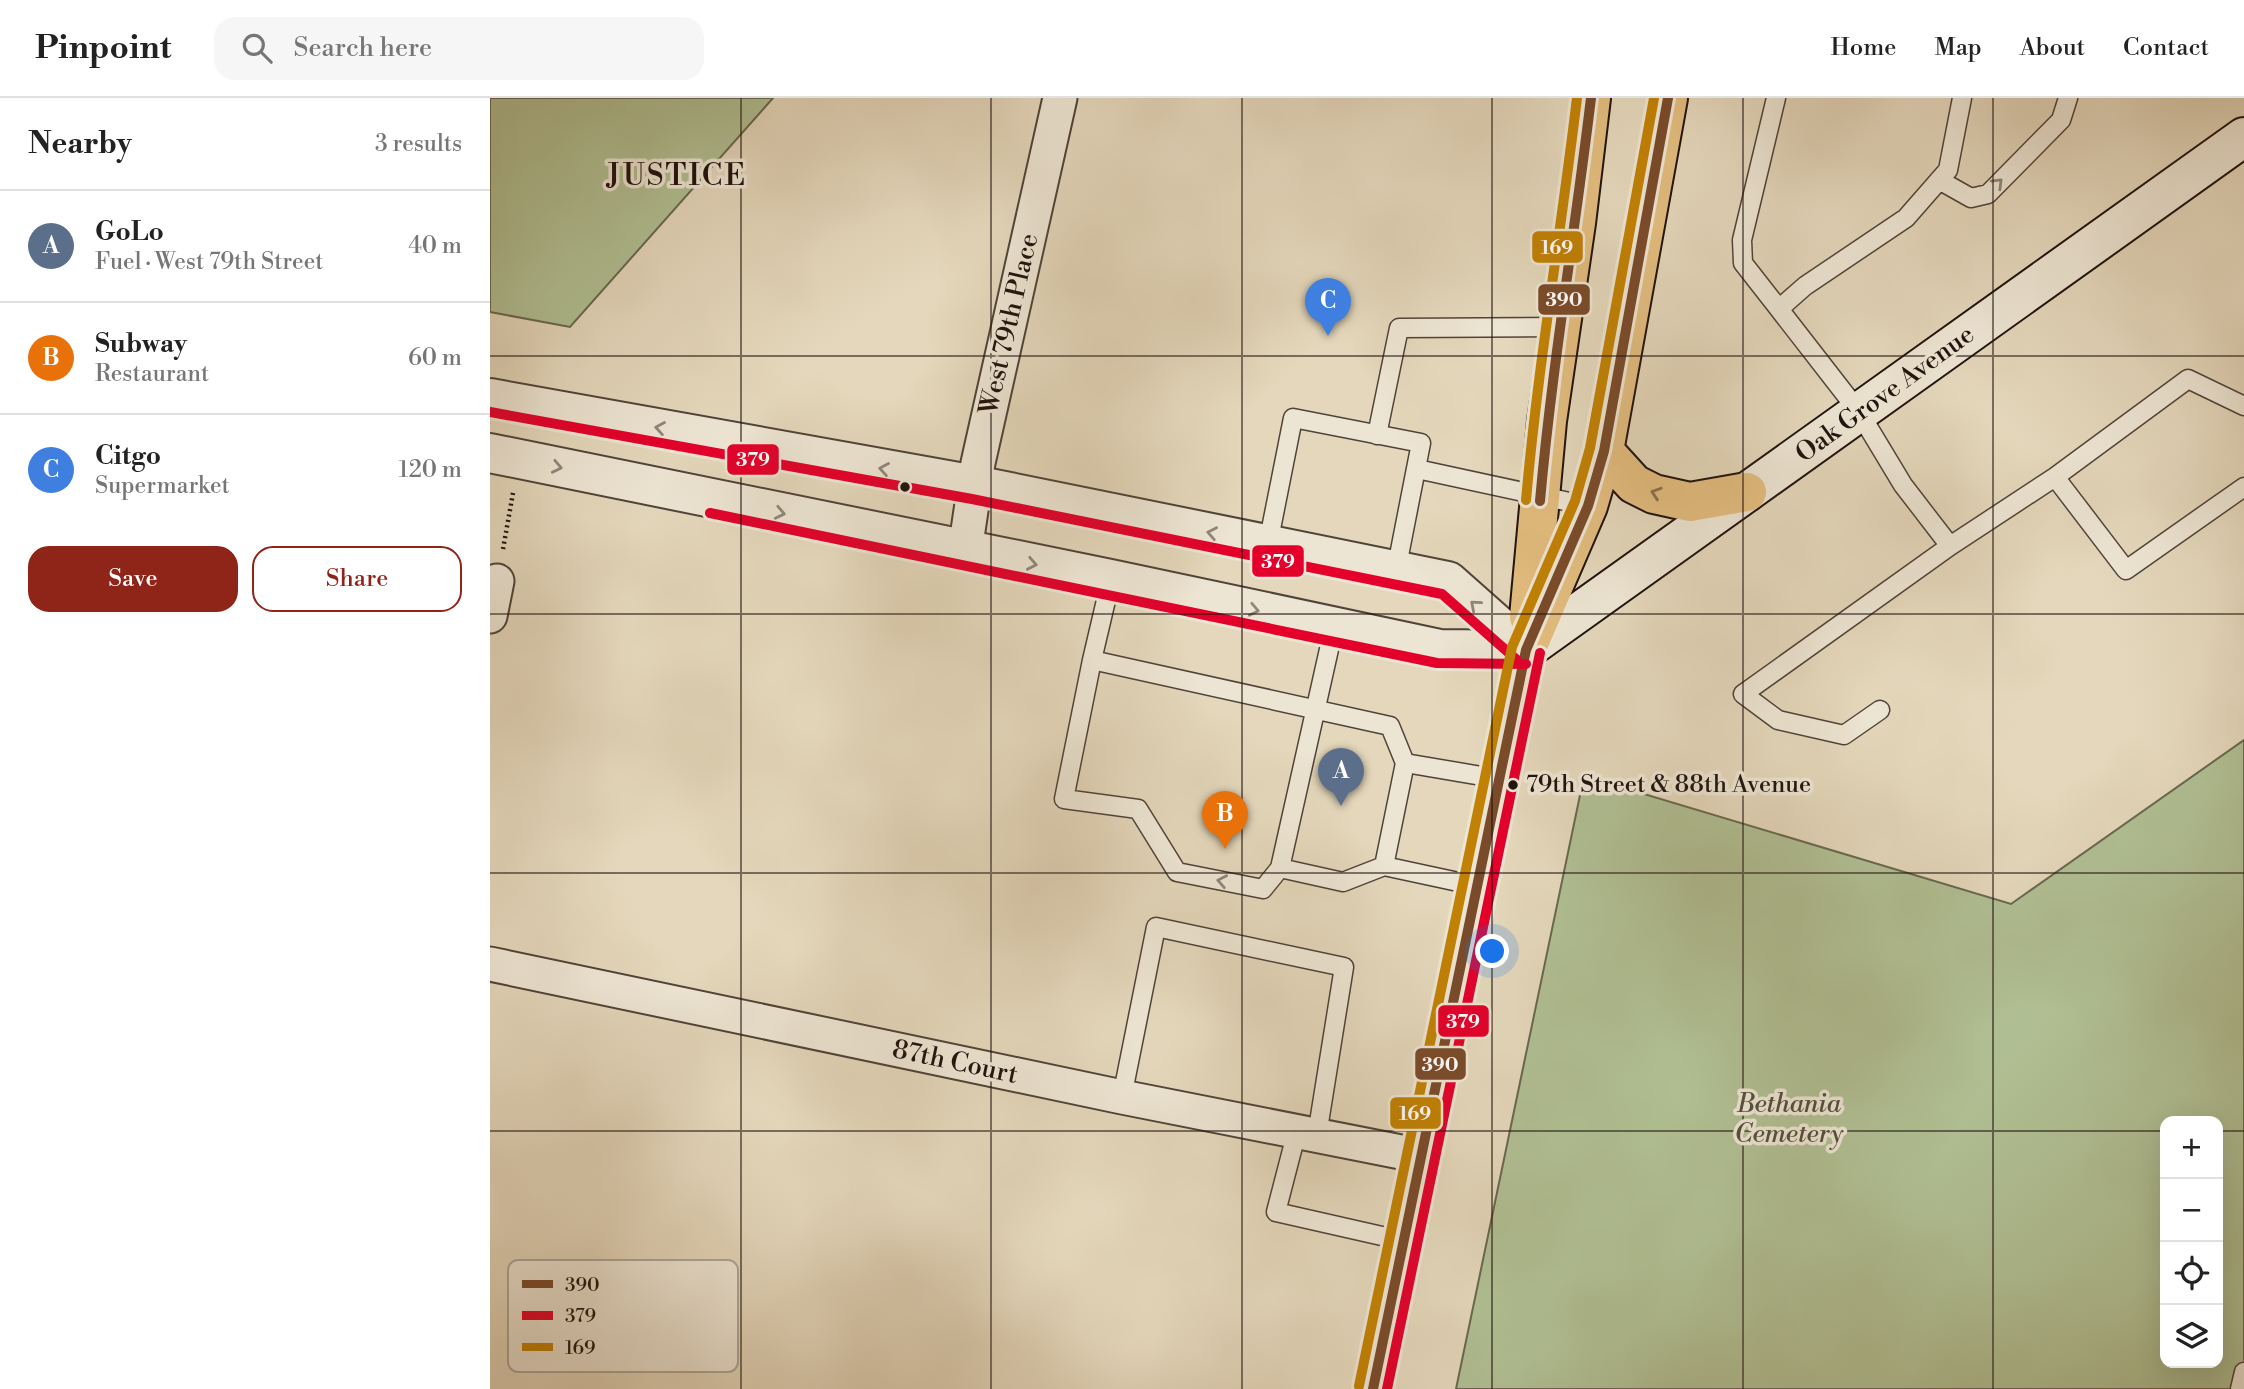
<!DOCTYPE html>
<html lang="en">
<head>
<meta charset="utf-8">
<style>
	:root { --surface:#fff; --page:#f6f6f6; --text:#222; --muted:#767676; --line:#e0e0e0; --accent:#8f2418 }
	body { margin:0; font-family:"Libre Bodoni",serif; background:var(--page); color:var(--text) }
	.controls { position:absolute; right:21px; bottom:21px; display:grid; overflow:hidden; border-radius:14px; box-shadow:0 7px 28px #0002 }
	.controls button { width:63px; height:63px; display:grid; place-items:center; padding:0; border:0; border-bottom:2px solid var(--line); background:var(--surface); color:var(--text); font:35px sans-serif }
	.you { position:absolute; left:1003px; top:854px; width:24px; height:24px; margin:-18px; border:5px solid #fff; border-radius:50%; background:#1a73e8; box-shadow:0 0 0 10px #1a73e833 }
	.badge { display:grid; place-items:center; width:46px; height:46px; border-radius:50%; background:var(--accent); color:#fff; font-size:23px; font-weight:700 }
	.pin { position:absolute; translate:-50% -58px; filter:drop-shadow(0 2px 4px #0008) }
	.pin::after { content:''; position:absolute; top:37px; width:24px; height:21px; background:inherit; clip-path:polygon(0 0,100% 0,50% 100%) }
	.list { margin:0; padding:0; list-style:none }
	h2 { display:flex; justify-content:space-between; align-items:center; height:91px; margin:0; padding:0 28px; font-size:30px }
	h2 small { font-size:23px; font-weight:400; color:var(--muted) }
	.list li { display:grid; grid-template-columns:46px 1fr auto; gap:21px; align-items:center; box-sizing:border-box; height:112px; padding:0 28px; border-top:2px solid var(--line) }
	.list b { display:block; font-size:26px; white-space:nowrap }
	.list p { margin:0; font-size:23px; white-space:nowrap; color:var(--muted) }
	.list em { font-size:23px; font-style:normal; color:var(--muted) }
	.actions { display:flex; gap:14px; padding:21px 28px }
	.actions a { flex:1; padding:16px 0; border:2px solid var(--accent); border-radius:21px; text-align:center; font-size:24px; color:var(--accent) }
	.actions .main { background:var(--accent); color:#fff }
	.icon { flex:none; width:38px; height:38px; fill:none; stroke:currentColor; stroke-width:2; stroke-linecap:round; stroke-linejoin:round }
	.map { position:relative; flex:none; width:1754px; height:1291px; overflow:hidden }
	header { display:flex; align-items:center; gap:42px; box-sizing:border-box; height:98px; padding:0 35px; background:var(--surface); border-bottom:2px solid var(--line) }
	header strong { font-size:33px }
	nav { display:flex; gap:38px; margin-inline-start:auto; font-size:24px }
	.search { width:490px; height:63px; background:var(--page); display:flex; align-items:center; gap:18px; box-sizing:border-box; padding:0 24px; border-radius:21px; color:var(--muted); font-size:26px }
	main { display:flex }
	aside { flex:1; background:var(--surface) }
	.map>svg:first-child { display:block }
	.green { fill:#b0bf93; stroke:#686850; stroke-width:2; fill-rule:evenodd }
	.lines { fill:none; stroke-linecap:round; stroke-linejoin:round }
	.service-casing { stroke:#504339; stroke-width:21 }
	.minor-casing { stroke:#504339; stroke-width:37 }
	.tertiary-casing { stroke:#504339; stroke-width:42 }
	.secondary-casing { stroke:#1f120e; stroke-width:42 }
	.primary-casing { stroke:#1f120e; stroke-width:42 }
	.path { stroke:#1f120e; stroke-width:4.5; stroke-dasharray:2 3.5; stroke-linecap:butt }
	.service { stroke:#ede5d3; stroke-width:18 }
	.minor { stroke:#ede5d3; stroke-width:33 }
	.tertiary { stroke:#ede5d3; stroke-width:38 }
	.secondary { stroke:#ede5d3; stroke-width:38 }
	.primary { stroke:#e2bc7e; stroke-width:38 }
	.bus-1-casing { stroke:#ede5d3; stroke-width:16 }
	.bus-2-casing { stroke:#ede5d3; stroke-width:16 }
	.bus-3-casing { stroke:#ede5d3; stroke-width:16 }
	.bus-1 { stroke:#7a4b2a; stroke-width:10 }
	.bus-2 { stroke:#e4002b; stroke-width:10 }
	.bus-3 { stroke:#c18104; stroke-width:10 }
	.oneway { stroke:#90867a }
	.oneway2 { stroke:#8a704c }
	.grid { fill:none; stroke:#1f120e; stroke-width:2; stroke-opacity:0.55 }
	.bus-dot { fill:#1f120e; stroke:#ede5d3; stroke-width:2.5 }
	.labels { text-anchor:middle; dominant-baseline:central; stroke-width:7; stroke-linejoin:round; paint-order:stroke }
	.bus-label { font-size:24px; fill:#1f120e; stroke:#ede5d3; text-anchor:start }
	.street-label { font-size:26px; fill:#1f120e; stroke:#ede5d3 }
	.park-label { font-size:26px; font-style:italic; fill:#524f3d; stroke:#ede5d3 }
	.quarter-label { font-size:30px; letter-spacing:2px; fill:#1f120e; stroke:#ede5d3 }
	.key { fill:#ede5d3; stroke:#afa698; stroke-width:2 }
	.key-label { font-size:19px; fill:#1f120e }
	.line-badge { stroke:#ede5d3; stroke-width:2.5 }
	.badge-label { font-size:19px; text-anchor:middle; font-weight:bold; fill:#fff }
</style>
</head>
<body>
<header>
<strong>Pinpoint</strong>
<div class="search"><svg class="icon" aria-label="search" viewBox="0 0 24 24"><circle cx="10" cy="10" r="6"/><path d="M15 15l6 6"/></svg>Search here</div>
<nav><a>Home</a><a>Map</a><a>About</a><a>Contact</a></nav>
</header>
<main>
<aside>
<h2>Nearby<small>3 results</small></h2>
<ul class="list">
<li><span class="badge" style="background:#5c6f8a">A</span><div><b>GoLo</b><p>Fuel · West 79th Street</p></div><em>40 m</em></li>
<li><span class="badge" style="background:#e8710a">B</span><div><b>Subway</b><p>Restaurant</p></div><em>60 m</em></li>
<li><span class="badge" style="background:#3f7fe0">C</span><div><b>Citgo</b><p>Supermarket</p></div><em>120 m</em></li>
</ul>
<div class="actions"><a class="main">Save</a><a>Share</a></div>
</aside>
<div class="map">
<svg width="1754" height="1291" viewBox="0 0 1754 1291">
	<rect width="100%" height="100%" fill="#e4d7bb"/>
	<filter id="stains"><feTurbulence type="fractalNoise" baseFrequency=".00286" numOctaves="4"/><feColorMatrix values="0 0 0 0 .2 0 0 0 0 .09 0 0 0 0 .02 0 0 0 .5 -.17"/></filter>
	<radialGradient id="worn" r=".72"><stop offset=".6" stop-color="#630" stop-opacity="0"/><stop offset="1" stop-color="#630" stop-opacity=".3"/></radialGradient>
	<path class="green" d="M0,0H283L80,229L0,214Z
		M1754,642V1291H966L1094,678L1521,806ZM1675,1023H1728V1265H1675Z"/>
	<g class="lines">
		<defs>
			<path id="service" d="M1286,0L1252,142L1253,165L1289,211
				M1449,82L1481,100L1498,96L1571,22L1578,0
				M887,337L909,230L1071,229
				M927,371L1098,408
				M1565,379L1636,472L1754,389
				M778,446L803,320L931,345L906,473
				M1460,448L1565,379L1698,281L1754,308
				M621,481L602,562L900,628L915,665
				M844,529L790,770L853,784L894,768
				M602,562L574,701L648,711L687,774L773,791L790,770
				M1390,612L1354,637L1288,622L1253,596L1460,448L1413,387L1369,314L1289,211L1315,188L1416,120L1458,72L1472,0
				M987,788L894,768L915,665L1009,681
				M632,999L666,829L854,869L827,1037
				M807,1033L786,1114L914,1143
				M1750,1291L1754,1274"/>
			<path id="minor" d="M475,453L488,365L570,0
				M0,518L7,483
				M0,866L632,999L931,1058"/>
			<path id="tertiary" d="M0,300L485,387L958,483L1036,552
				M0,355L621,481L950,551L1036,552"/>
			<path id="secondary" d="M883,1291L1036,552L1754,39"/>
			<path id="primary" d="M1114,353L1144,386L1164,396L1200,404L1257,394
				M1039,519L1057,323L1086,125L1101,0
				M1036,552L1098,408L1114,353L1178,0"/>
		</defs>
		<use href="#service" class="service-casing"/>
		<use href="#minor" class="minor-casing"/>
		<use href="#tertiary" class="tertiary-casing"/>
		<use href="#secondary" class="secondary-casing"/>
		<use href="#primary" class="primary-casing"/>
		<path class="path" d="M13,451L23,395"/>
		<use href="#service" class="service"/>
		<use href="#minor" class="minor"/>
		<use href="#tertiary" class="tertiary"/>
		<use href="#secondary" class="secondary"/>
		<use href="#primary" class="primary"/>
		<defs>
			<path id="bus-1" d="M1050,403C1062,268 1085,134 1101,0
				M883,1291L1036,552L1098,408L1114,353L1178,0"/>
			<path id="bus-2" d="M0,314L482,401L952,496L1027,562
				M220,415L947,565L1036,566
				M897,1291L1050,555"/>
			<path id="bus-3" d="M1036,402C1048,267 1071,134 1087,0
				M869,1288L1022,549L1085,403L1100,350L1164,0"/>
		</defs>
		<use href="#bus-1" class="bus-1-casing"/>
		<use href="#bus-2" class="bus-2-casing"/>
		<use href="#bus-3" class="bus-3-casing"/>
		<use href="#bus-1" class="bus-1"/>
		<use href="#bus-2" class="bus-2"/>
		<use href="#bus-3" class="bus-3"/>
	</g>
	<defs><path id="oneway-chevron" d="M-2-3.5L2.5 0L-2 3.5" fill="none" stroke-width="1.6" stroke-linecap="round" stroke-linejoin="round" transform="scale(1.75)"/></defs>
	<g class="oneway">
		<use href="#oneway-chevron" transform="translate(1508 85) rotate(-45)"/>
		<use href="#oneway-chevron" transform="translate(170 330) rotate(-170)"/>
		<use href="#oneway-chevron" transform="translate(67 369) rotate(12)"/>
		<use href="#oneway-chevron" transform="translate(394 371) rotate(-170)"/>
		<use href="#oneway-chevron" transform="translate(290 415) rotate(12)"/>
		<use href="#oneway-chevron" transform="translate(722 435) rotate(-169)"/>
		<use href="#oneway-chevron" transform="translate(542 466) rotate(11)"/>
		<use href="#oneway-chevron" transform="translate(985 507) rotate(-139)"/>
		<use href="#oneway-chevron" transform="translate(764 512) rotate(12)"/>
		<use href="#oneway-chevron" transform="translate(732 783) rotate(-169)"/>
	</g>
	<use class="oneway2" href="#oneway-chevron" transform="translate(1166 395) rotate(-162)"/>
	<path class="grid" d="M251,0V1291M501,0V1291M752,0V1291M1002,0V1291M1253,0V1291M1503,0V1291M0,258H1754M0,516H1754M0,775H1754M0,1033H1675M1728,1033H1754"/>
	<g class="bus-dot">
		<circle cx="415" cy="389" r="6"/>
		<circle cx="1023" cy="687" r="6"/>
	</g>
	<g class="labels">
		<g class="bus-label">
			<text x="1036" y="687">79th Street &amp; 88th Avenue</text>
		</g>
		<g class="street-label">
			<text transform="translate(519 226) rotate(-77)">West 79th Place</text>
			<text transform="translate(1395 296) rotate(-36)">Oak Grove Avenue</text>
			<text transform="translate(465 964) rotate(12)">87th Court</text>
		</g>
		<g class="park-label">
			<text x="1299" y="1006">Bethania<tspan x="1299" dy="30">Cemetery</tspan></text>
		</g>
		<g class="quarter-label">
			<text x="187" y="78">JUSTICE</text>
		</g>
	</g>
	<rect x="18" y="1162" width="230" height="112" rx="10" class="key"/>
	<rect x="32" y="1182" width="31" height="8" fill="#7a4b2a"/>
	<rect x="32" y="1213" width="31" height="9" fill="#e4002b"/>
	<rect x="32" y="1245" width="31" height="8" fill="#c18104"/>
	<g class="key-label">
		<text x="75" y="1193">390</text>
		<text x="75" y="1224">379</text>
		<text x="75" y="1256">169</text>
	</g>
	<g class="line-badge">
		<rect x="1041" y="132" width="53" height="34" rx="7" fill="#c18104"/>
		<rect x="1047" y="185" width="54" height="33" rx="7" fill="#7a4b2a"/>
		<rect x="236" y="345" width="54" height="33" rx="7" fill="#e4002b"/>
		<rect x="761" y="446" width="54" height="34" rx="7" fill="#e4002b"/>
		<rect x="947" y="906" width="53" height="34" rx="7" fill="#e4002b"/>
		<rect x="924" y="949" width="53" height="34" rx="7" fill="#7a4b2a"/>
		<rect x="899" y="998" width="53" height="34" rx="7" fill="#c18104"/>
	</g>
	<g class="badge-label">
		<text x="1067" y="156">169</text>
		<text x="1074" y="208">390</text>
		<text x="263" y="368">379</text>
		<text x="788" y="470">379</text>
		<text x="973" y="930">379</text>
		<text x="950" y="973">390</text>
		<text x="925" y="1022">169</text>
	</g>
	<rect width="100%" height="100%" filter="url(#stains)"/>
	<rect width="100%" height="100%" fill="url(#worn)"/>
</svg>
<div class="controls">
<button>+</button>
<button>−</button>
<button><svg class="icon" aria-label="locate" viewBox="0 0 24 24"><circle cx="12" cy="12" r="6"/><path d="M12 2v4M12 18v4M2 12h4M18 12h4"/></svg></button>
<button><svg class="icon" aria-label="layers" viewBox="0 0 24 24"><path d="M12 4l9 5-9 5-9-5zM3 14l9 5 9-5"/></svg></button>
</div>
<div class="you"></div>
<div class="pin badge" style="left:851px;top:708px;background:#5c6f8a">A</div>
<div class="pin badge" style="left:735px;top:751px;background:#e8710a">B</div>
<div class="pin badge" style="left:838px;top:238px;background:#3f7fe0">C</div>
</div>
</main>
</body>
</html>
